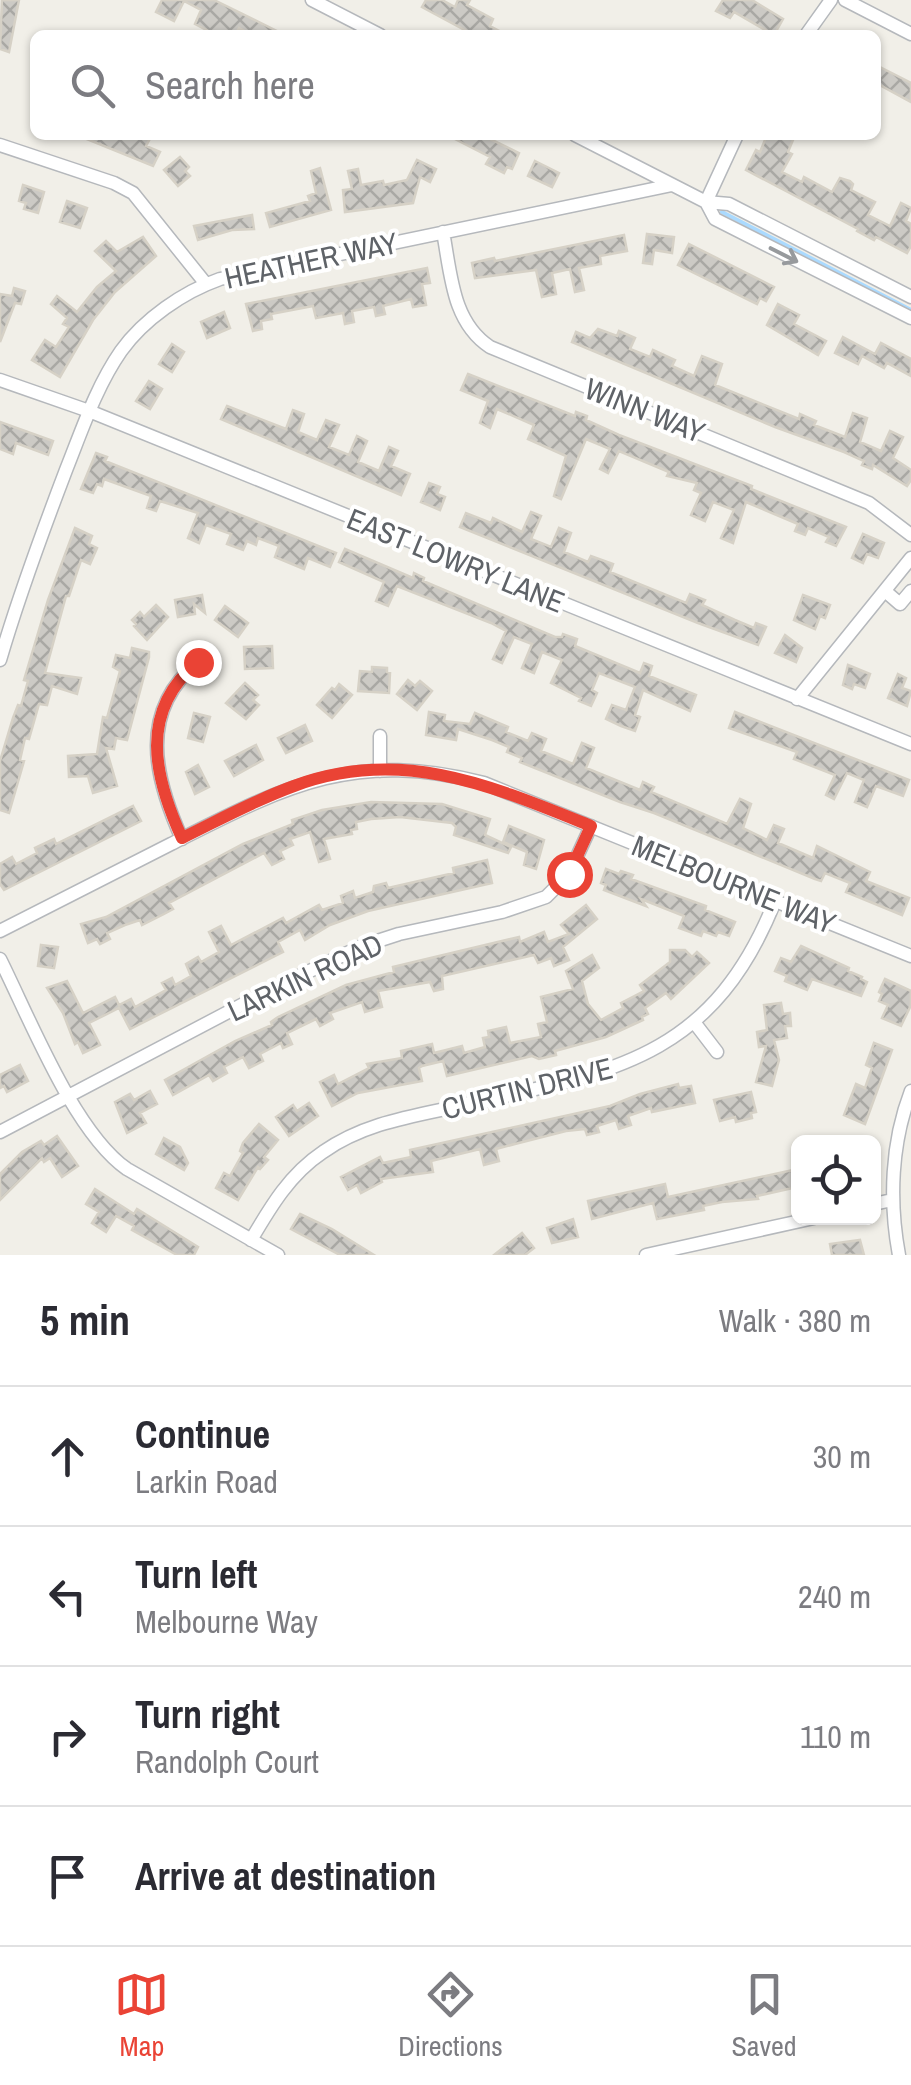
<!DOCTYPE html>
<html lang="en">
<head>
<meta charset="utf-8">
<style>
	:root { --surface:#fff; --page:#f7f7f7; --text:#2b2b33; --muted:#7c7c81; --line:#e1e1e2; --accent:#ea4335 }
	body { margin:0; font-family:"Archivo Narrow",sans-serif; background:var(--page); color:var(--text) }
	.controls { position:absolute; right:30px; bottom:30px; display:grid; overflow:hidden; border-radius:15px; box-shadow:0 2px 8px #0004 }
	.controls button { width:90px; height:90px; display:grid; place-items:center; padding:0; border:0; border-bottom:2px solid var(--line); background:var(--surface); color:var(--text); font:50px sans-serif }
	.stop { position:absolute; width:30px; height:30px; margin:-22px; border:8px solid #ea4335; border-radius:50%; background:#fff }
	.stop.end { background:#ea4335; border-color:#fff; box-shadow:0 2px 10px #0008 }
	.list { margin:0; padding:0; list-style:none }
	h2 { display:flex; justify-content:space-between; align-items:center; height:130px; margin:0; padding:0 40px; font-size:42px }
	h2 small { font-size:32px; font-weight:400; color:var(--muted) }
	.list li { display:grid; grid-template-columns:65px 1fr auto; gap:30px; align-items:center; box-sizing:border-box; height:140px; padding:0 40px; border-top:2px solid var(--line) }
	.list b { display:block; font-size:38px; white-space:nowrap }
	.list p { margin:0; font-size:32px; white-space:nowrap; color:var(--muted) }
	.list em { font-size:32px; font-style:normal; color:var(--muted) }
	.icon { flex:none; width:55px; height:55px; fill:none; stroke:currentColor; stroke-width:2; stroke-linecap:round; stroke-linejoin:round }
	.map { position:relative; flex:none; width:911px; height:1255px; overflow:hidden }
	.search { position:absolute; background:var(--surface); box-shadow:0 2px 8px #0004; left:30px; right:30px; top:30px; height:110px; display:flex; align-items:center; gap:25px; box-sizing:border-box; padding:0 35px; border-radius:15px; color:var(--muted); font-size:38px }
	.sheet { height:690px; background:var(--surface) }
	nav { display:flex; justify-content:space-around; align-items:center; box-sizing:border-box; height:140px; border-top:2px solid var(--line); background:var(--surface); font-size:28px; color:var(--muted) }
	nav a { display:grid; justify-items:center; gap:5px }
	nav .on { color:var(--accent) }
	.map>svg:first-child { display:block }
	.lines { fill:none; stroke-linecap:round; stroke-linejoin:round }
	.stream { stroke:#aadaff; stroke-width:4 }
	.building { fill:url(#building-cross-hatch); stroke:#d6d1c6; stroke-width:2.5 }
	.minor-casing { stroke:#b5b8bc; stroke-width:15 }
	.minor { stroke:#fff; stroke-width:12 }
	.oneway { stroke:#979a9d }
	.route { stroke:#ea4335; stroke-width:12 }
	.labels { text-anchor:middle; dominant-baseline:central; stroke-width:8; stroke-linejoin:round; paint-order:stroke }
	.street-label { font-size:30px; fill:#5f6368; stroke:#fff }
</style>
</head>
<body>
<div class="map">
<svg width="911" height="1255" viewBox="0 0 911 1255">
	<defs>
		<pattern id="building-cross-hatch" width="8" height="8" patternUnits="userSpaceOnUse" patternTransform="scale(2.5)"><rect width="8" height="8" fill="#cccac5"/><path d="M0 0l8 8M0 8l8-8" fill="none" stroke="#a9a8a4"/></pattern>
	</defs>
	<rect width="100%" height="100%" fill="#f1efe8"/>
	<g class="lines">
		<path class="stream" d="M722,212L911,310"/>
	</g>
	<path class="building" d="M2,0H19L9,52L0,49Z
		M162,0H214L285,35H252L239,28L235,35H216L195,24L201,10L184,1L174,21L156,12Z
		M426,0H442L455,7L458,0H470L467,5L493,19L490,26L507,35H474L422,7Z
		M723,0H752L783,19L774,35L734,12L730,18L716,11Z
		M876,65L911,83V102L876,83Z
		M77,135H152L146,146L160,152L153,166Z
		M447,135H490L488,138L519,153L512,169L507,167L504,173L486,164L490,157Z
		M767,135H795L788,152L792,154L782,172L802,182L804,177L832,192L840,178L850,181L853,184L851,190L875,202L868,215L890,226L901,203L911,208L906,221L911,224V246L907,253L876,237L874,240L857,231L858,229L746,170L756,150L760,152Z
		M180,157L189,167L185,171L190,176L178,186L164,170Z
		M417,160L436,169L430,182L420,177L413,203L345,212L343,190L352,189L348,171L358,169L361,185L383,181L384,185L407,180Z
		M535,161L559,173L552,187L528,176Z
		M320,168L331,210L270,227L266,213L310,201L308,196L316,193L311,171Z
		M23,185L44,192L38,213L24,209L26,203L19,201Z
		M67,201L87,208L80,228L60,222Z
		M252,215L254,229L232,230L198,240L194,226Z
		M647,234L674,237L672,253L654,250L652,264L643,263Z
		M624,235L627,251L600,256L601,264L579,268L584,290L575,292L570,269L552,273L556,294L542,297L536,270L475,278L472,263L494,258L495,261Z
		M143,237L156,256L115,292L93,320L60,377L32,360L45,340L56,347L69,327L63,324L67,318L51,304L57,296L77,312L97,287L116,271L95,251L106,241L117,252Z
		M689,244L774,287L766,301L760,298L757,304L678,265Z
		M427,268L430,283L422,284L426,305L413,307L411,299L383,306L385,314L376,316L374,307L352,311L354,322L345,324L343,313L316,318L313,306L271,314L272,319L261,321L262,329L253,331L246,304Z
		M14,288L25,291L21,304L15,303L0,342V294L12,296Z
		M778,304L799,315L794,324L826,341L818,355L767,325Z
		M224,312L230,328L207,338L201,322Z
		M598,329L617,336L619,331L635,338L630,349L650,357L653,350L675,360L672,366L694,376L702,356L722,364L715,385L799,419L800,414L816,421L814,425L845,437L853,413L867,418L860,442L881,451L890,431L903,437L893,458L911,470V480L907,486L873,465L872,469L862,465L864,461L844,452L775,427L572,342L576,332L590,338Z
		M843,337L875,354L881,343L911,359V376L887,363L884,368L862,356L858,364L835,353Z
		M172,344L184,352L172,372L159,364Z
		M468,374L575,416L576,412L587,416L586,420L619,435L752,486L751,489L846,527L836,546L826,542L829,537L808,528L805,535L795,531L798,524L746,502L733,543L721,538L734,510L713,502L705,521L691,515L701,493L694,490L697,483L667,476L669,472L619,451L608,473L600,469L610,449L586,439L561,499L554,496L566,456L528,439L534,425L497,409L490,428L480,423L488,401L461,390Z
		M149,381L162,389L150,409L136,401Z
		M227,406L286,429L293,410L304,414L298,432L317,440L326,420L339,425L329,447L349,455L357,436L367,441L358,462L379,471L389,447L398,451L391,466L410,474L401,495L221,419Z
		M0,422L53,441L48,455L16,443L13,454L0,449Z
		M96,453L107,457L105,461L336,553L330,567L308,558L304,569L275,557L279,546L258,538L256,545L247,541L243,550L227,544L231,534L206,525L199,543L188,538L198,513L160,501L156,511L147,508L151,496L104,479L102,486L97,484L93,493L81,489Z
		M429,483L440,487L437,494L445,497L440,510L421,502Z
		M531,512L541,516L531,539L551,547L559,528L571,533L564,552L588,562L591,556L613,564L610,572L644,586L686,603L690,594L705,600L702,605L735,620L754,628L756,623L766,627L758,645L698,623L460,527L466,513L491,523L493,518L522,532Z
		M75,528L92,536L89,544L97,548L90,564L81,560L69,596H66L45,673L81,678L77,694L52,686L47,705L39,704L29,739L25,738L20,760L24,761L9,813L0,810V761L13,718L18,705L21,706L28,681L24,680L48,600Z
		M863,534L884,543L878,558L867,554L863,563L852,558Z
		M345,549L413,578L414,573L424,578L423,581L555,637H562L563,634L577,639L575,646L640,673L644,663L652,666L649,676L696,695L690,711L643,690L635,715L640,717L635,731L621,726L606,719L612,705L626,710L635,687L599,673L592,690L597,693L591,706L579,701L581,698L551,683L562,660L542,652L534,673L522,668L532,644L514,637L502,663L493,659L506,631L491,623L397,586L388,606L376,601L384,582L339,562Z
		M202,595L205,613L194,604L195,614L178,617L175,600Z
		M803,595L830,605L825,618L820,616L815,629L794,620Z
		M156,605L168,617L147,640L134,626L136,624L132,620L140,612L144,617Z
		M225,606L248,623L238,637L215,620Z
		M785,635L802,648L796,662L775,653Z
		M272,646L273,668L245,669L244,647Z
		M132,648L149,652V657L127,740L116,738L114,749L106,748L117,786L93,793L88,776L69,777L68,756L97,754L103,717L107,718L120,671L113,667L116,655L130,658Z
		M848,665L870,674L865,688L854,684L852,689L843,685Z
		M372,667L387,668V672L390,673L389,693L358,691L360,671L372,672Z
		M898,674L906,678L902,688L911,691L907,706L888,698Z
		M408,680L415,686L420,681L432,691L417,710L397,694Z
		M245,683L258,695L253,700L259,705L246,719L226,703Z
		M339,684L352,695L332,718L317,705L332,688L335,690Z
		M429,712L445,715L444,721L470,724L475,713L508,727L506,732L528,741L532,733L546,739L541,751L573,764L582,743L594,748L586,768L640,790L643,782L654,787L651,792L727,824L740,799L751,804L743,828L767,840L774,825L784,829L778,843L813,858L817,846L870,872L866,881L909,898L902,915L846,892L850,883L825,873L821,881L815,879L654,813L620,802L520,762L522,758L507,752L509,747L492,740L458,729L456,740L426,735Z
		M735,712L909,780L903,796L876,786L867,807L855,802L864,780L847,773L834,799L826,795L835,775L794,759L797,752L729,728Z
		M194,713L210,717L203,742L188,738Z
		M305,725L312,741L286,753L278,738Z
		M256,745L263,760L234,776L225,761Z
		M198,765L209,787L195,794L186,772Z
		M371,802L442,804L477,815L490,819L485,835L511,847L508,853L454,835L456,827L452,823L400,817L371,819L356,822L357,829L351,830L352,834L324,839L330,859L319,862L310,832L290,839L293,845L280,851L284,859L272,865L264,853L169,903L173,909L164,914L142,925L140,920L125,925L107,933L110,939L100,944L97,939L88,943L81,924L106,917L243,844L293,824L292,820L322,810Z
		M133,806L141,821L4,890L0,884V864L12,857L16,864L37,853L35,848L54,839L56,844Z
		M509,826L544,840L536,869L524,865L527,852L503,842Z
		M487,860L492,883L368,911L330,925L305,940L300,930L278,942L283,952L130,1029L119,1008L89,1023L100,1045L83,1053L78,1042L75,1044L63,1013L47,988L67,981L83,1013L115,997L119,1005L131,999L135,1007L166,990L162,983L172,978L175,985L191,976L186,964L198,957L201,962L219,952L209,932L221,926L231,945L283,918L286,923L319,905L322,910L343,903L341,896L353,891L355,898L373,892L374,886L386,883L388,888L454,873L453,868Z
		M606,869L619,874L621,871L633,875L631,879L706,906L705,910L735,922L729,936L718,932L716,936L703,931L701,936L679,928L684,916L641,899L646,906L604,890L606,885L601,883Z
		M586,905L597,919L563,947L569,960L554,966L551,958L538,963L534,955L442,976L443,989L434,991L430,982L378,991L382,1007L365,1012L362,1002L330,1013L333,1019L320,1026L316,1019L287,1033L292,1044L283,1048L281,1043L260,1054L263,1061L249,1068L243,1057L224,1067L227,1073L213,1081L209,1075L173,1095L165,1080L235,1041L272,1025L271,1022L278,1017L346,985L394,972L393,967L519,937L520,942L544,932L548,942L569,934L561,925Z
		M41,945L58,947L54,968L38,966Z
		M801,946L849,968L848,971L862,977L861,979L867,982L861,996L812,979L807,990L785,981L787,976L775,971L781,958L791,962Z
		M670,950H685L692,957L697,952L709,963L671,999L666,993L645,1008L648,1014L642,1017L643,1020L606,1037L555,1051L556,1055L539,1059L532,1056L447,1076L443,1061L422,1066L419,1068L422,1081L358,1093L332,1106L320,1082L334,1075L338,1084L369,1068L367,1064L402,1058L401,1051L432,1044L434,1053L462,1046L464,1053L485,1047L483,1038L489,1037L488,1031L506,1027L510,1043L541,1037L538,1024L547,1022L541,997L573,989L566,971L592,955L599,968L582,981L588,1004L601,1020L623,1008L621,1003L644,991L640,985L670,962Z
		M885,979L911,991V1005L901,1026L882,1018L888,1005L879,1001L882,994L879,992Z
		M781,1003L783,1014L790,1013L791,1026H785L787,1038L774,1040L779,1060L772,1086L756,1082L766,1046L759,1047L757,1032L767,1030L764,1005Z
		M874,1043L892,1050L865,1124L844,1115L856,1084L865,1088L872,1068L866,1065Z
		M20,1065L28,1081L7,1092L4,1086L0,1088V1075Z
		M678,1084L679,1088L691,1086L695,1103L652,1112L651,1108L628,1116L631,1125L619,1129L616,1120L597,1126L599,1132L587,1135L585,1129L566,1131L515,1144L496,1149L499,1161L484,1165L480,1149L431,1161L433,1172L381,1179L382,1182L361,1193L357,1185L348,1190L341,1177L380,1157L383,1163L411,1157L410,1150L610,1106L640,1094Z
		M150,1091L157,1104L140,1113L146,1123L127,1133L115,1102L130,1094L134,1100Z
		M751,1092L756,1112L751,1113L752,1118L736,1122L735,1117L720,1121L714,1100Z
		M309,1103L318,1116L289,1136L276,1117L293,1105L297,1111Z
		M259,1124L278,1140L264,1157L268,1160L260,1169L258,1167L238,1200L216,1188L224,1173L230,1176L243,1153L240,1151L243,1143Z
		M57,1136L78,1166L62,1177L50,1158L44,1162L42,1158L0,1200V1174L22,1152L41,1141L44,1145Z
		M164,1138L180,1147L188,1163L184,1170L156,1154Z
		M793,1170L797,1187L757,1196L758,1199L722,1202L703,1206L704,1210L657,1219L653,1203L592,1219L588,1201L665,1184L668,1197Z
		M95,1189L134,1214L137,1209L198,1247L194,1255H177L132,1230L134,1226L116,1216L106,1232L92,1223L99,1212L86,1204Z
		M300,1214L332,1229L374,1255H340L291,1229Z
		M573,1219L578,1237L552,1243L547,1228Z
		M522,1233L534,1248L525,1255H494Z
		M860,1240L864,1255H832L830,1244Z"/>
	<g class="lines">
		<defs>
			<path id="minor" d="M312,0L380,35
				M845,0L911,34
				M806,35L831,0
				M575,135L706,202L729,204L911,297
				M0,145L114,183L133,193L206,284
				M706,202L715,219L911,318
				M706,202L737,135
				M443,232C451,274 452,322 490,347L869,503L911,535
				M0,380L89,411L911,744
				M885,591L900,604L911,591
				M0,660C19,595 42,533 66,470C82,430 96,387 121,351C144,319 183,292 220,279L672,185
				M797,699L911,558
				M380,736V771
				M182,839C154,777 138,711 198,662
				M0,931C57,902 114,873 171,844C284,787 353,749 484,783L911,956
				M0,959C30,1019 74,1132 127,1169L278,1255
				M694,1022L717,1052
				M0,1132L270,990L362,946L399,934L502,912L546,897L569,874L591,826
				M874,1204L892,1200
				M251,1240C271,1206 290,1174 323,1152C360,1126 402,1118 445,1109C600,1074 709,1067 775,901
				M646,1255L814,1218
				M899,1255C889,1201 891,1143 911,1091"/>
		</defs>
		<use href="#minor" class="minor-casing"/>
		<use href="#minor" class="minor"/>
	</g>
	<defs><path id="oneway-shaft" d="M-6 0H5M1.5-3L5.5 0L1.5 3" fill="none" stroke-width="1.6" stroke-linecap="round" stroke-linejoin="round" transform="scale(2.5)"/></defs>
	<use class="oneway" href="#oneway-shaft" transform="translate(784 255) rotate(27)"/>
	<g class="lines">
		<path class="route" d="M198,662C138,711 154,777 182,838C219,820 255,800 294,786C401,746 492,786 591,826L569,874"/>
	</g>
	<g class="labels">
		<g class="street-label">
			<text transform="translate(311 260) rotate(-12)">HEATHER WAY</text>
			<text transform="translate(645 410) rotate(22)">WINN WAY</text>
			<text transform="translate(456 560) rotate(22)">EAST LOWRY LANE</text>
			<text transform="translate(734 884) rotate(22)">MELBOURNE WAY</text>
			<text transform="translate(305 977) rotate(-25)">LARKIN ROAD</text>
			<text transform="translate(527 1088) rotate(-14)">CURTIN DRIVE</text>
		</g>
	</g>
</svg>
<div class="controls">
<button><svg class="icon" aria-label="locate" viewBox="0 0 24 24"><circle cx="12" cy="12" r="6"/><path d="M12 2v4M12 18v4M2 12h4M18 12h4"/></svg></button>
</div>
<div class="stop" style="left:569px;top:874px"></div>
<div class="stop end" style="left:198px;top:662px"></div>
<div class="search"><svg class="icon" aria-label="search" viewBox="0 0 24 24"><circle cx="10" cy="10" r="6"/><path d="M15 15l6 6"/></svg>Search here</div>
</div>
<section class="sheet">
<h2>5 min<small>Walk · 380 m</small></h2>
<ul class="list">
<li><svg class="icon" aria-label="ahead" viewBox="0 0 24 24"><path d="M12 20V5M6 11l6-6 6 6"/></svg><div><b>Continue</b><p>Larkin Road</p></div><em>30 m</em></li>
<li><svg class="icon" aria-label="left" viewBox="0 0 24 24"><path d="M17 20v-9H6M10 6l-5 5 5 5"/></svg><div><b>Turn left</b><p>Melbourne Way</p></div><em>240 m</em></li>
<li><svg class="icon" aria-label="right" viewBox="0 0 24 24"><path d="M7 20v-9h11M14 6l5 5-5 5"/></svg><div><b>Turn right</b><p>Randolph Court</p></div><em>110 m</em></li>
<li><svg class="icon" aria-label="arrive" viewBox="0 0 24 24"><path d="M6 21V4h12l-3 4 3 4H6"/></svg><div><b>Arrive at destination</b></div></li>
</ul>
</section>
<nav>
<a class="on"><svg class="icon" aria-label="map" viewBox="0 0 24 24"><path d="M3 6l6-2 6 2 6-2v14l-6 2-6-2-6 2zM9 4v14M15 6v14"/></svg>Map</a>
<a><svg class="icon" aria-label="directions" viewBox="0 0 24 24"><path d="M12 3l9 9-9 9-9-9zM9 14v-3h6M13 9l2 2-2 2"/></svg>Directions</a>
<a><svg class="icon" aria-label="saved" viewBox="0 0 24 24"><path d="M7 4h10v16l-5-4-5 4z"/></svg>Saved</a>
</nav>
</body>
</html>
